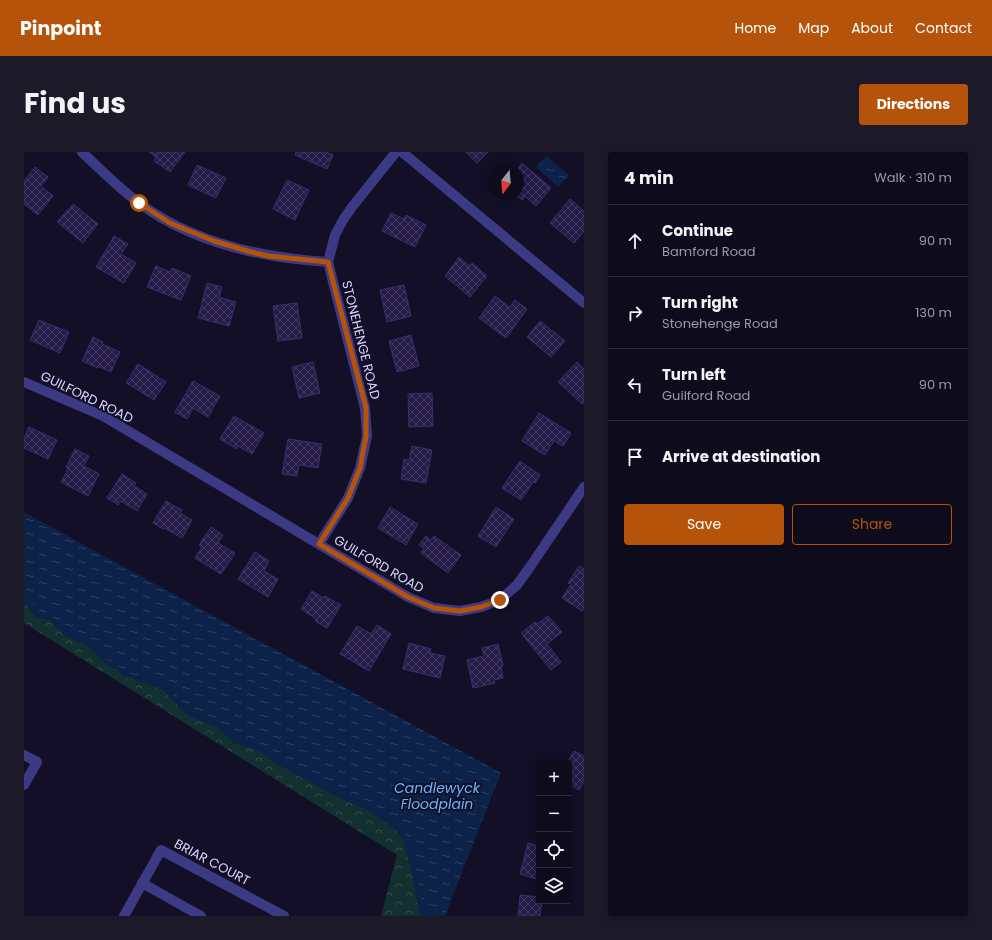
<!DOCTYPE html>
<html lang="en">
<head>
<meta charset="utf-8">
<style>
	:root { --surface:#0e0b1c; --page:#1c1929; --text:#f1f3f6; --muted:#9b9ba3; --line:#2e2b3b; --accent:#b45309 }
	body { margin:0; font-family:Poppins,sans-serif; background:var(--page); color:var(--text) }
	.controls { position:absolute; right:12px; bottom:12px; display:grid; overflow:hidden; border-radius:4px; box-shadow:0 2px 10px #0003 }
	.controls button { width:36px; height:36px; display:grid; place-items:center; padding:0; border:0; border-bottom:1px solid var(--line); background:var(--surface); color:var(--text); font:20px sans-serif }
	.compass { position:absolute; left:464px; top:12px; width:36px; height:36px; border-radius:50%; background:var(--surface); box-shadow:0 2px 10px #0003; rotate:196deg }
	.stop { position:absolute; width:12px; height:12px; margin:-9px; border:3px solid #b45309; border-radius:50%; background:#fff }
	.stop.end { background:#b45309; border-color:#fff; box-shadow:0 1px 4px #0008 }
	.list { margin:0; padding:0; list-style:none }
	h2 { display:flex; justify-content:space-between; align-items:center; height:52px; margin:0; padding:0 16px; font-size:17px }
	h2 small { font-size:13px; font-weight:400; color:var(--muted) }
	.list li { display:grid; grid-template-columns:26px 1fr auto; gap:12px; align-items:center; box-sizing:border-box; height:72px; padding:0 16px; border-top:1px solid var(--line) }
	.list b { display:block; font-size:15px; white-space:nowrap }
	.list p { margin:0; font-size:13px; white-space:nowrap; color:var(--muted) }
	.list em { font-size:13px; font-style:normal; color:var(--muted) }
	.actions { display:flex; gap:8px; padding:12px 16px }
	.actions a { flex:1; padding:9px 0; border:1px solid var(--accent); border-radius:4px; text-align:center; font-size:14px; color:var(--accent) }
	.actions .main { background:var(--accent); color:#fff }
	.icon { flex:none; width:22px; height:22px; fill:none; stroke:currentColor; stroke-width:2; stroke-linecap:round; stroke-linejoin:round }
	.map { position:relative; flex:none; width:560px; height:764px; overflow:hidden; border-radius:4px }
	header { display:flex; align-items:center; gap:24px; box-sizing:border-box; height:56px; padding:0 20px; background:var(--accent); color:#fff }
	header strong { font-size:19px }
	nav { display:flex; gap:22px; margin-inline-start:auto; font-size:14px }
	.intro { display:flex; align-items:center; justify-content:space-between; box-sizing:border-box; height:96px; padding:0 24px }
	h1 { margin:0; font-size:28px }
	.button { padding:10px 18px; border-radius:4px; background:var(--accent); color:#fff; font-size:14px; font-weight:700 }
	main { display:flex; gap:24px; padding:0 24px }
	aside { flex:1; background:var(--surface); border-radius:4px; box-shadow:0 2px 10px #0003 }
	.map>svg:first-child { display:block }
	.forest { fill:url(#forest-crowns) }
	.water { fill:url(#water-ripples) }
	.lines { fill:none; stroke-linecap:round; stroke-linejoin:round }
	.stream { stroke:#0c2248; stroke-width:4.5 }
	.building { fill:url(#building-cross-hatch); stroke:#3b2d73 }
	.minor { stroke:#3d3a85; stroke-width:10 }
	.route { stroke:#b45309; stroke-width:5 }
	.labels { text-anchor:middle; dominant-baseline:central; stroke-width:4; stroke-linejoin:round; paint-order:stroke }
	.street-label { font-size:13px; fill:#d9d4ff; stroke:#130f26 }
	.water-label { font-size:14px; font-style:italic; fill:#62b6ff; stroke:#130f26 }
</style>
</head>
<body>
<header>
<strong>Pinpoint</strong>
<nav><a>Home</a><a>Map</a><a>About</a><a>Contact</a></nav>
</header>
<div class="intro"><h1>Find us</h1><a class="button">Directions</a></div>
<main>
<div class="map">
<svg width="560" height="764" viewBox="0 0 560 764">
	<defs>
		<pattern id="forest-crowns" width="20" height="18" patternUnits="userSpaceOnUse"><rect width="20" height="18" fill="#12302f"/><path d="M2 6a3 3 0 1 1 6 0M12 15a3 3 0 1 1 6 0" fill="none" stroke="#344d4e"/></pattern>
		<pattern id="water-ripples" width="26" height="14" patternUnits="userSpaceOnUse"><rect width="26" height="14" fill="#0c2248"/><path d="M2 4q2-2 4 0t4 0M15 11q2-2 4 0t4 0" fill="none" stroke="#2f4163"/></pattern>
		<pattern id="building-cross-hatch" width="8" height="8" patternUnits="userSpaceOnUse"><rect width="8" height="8" fill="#241b47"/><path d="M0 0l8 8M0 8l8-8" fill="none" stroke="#433b63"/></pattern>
	</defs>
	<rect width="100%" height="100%" fill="#130f26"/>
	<path class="forest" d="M0,450L6,453L10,460L15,464L23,465L29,468L43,483L66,492L80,508L106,524L139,535L181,569L195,574L211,589L235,596L256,611L285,627L310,641L344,656L362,668L374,677L382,689L392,730L398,764H357L373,703L0,471Z"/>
	<path class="water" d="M522,4L545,23L534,35L512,15Z
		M0,360L477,621L421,764H398L392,730L382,689L374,677L362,668L344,656L310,641L285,627L256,611L236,596L211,589L195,574L165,562L139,535L101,522L92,515L80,508L66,492L43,483L29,468L23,465L12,463L6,453L0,450Z"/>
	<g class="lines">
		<path class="stream" d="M0,450L6,453L12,463L23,465L29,468L43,483L66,492L80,508L92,515L101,522L139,535L165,562L195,574L211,589L235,596L256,611L285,627L310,641L344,656L362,668L374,677L382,689L392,730L398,764"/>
	</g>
	<path class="building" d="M125,0H161L146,20L130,9L132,5Z
		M272,0H302L309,3L303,17L271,3Z
		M442,0H464L453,11Z
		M498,11L527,36L512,54L501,44L498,48L491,42H494V18H493Z
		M173,13L202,26L192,46L164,33Z
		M11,15L24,25L17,34L29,44L14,63L0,52V29Z
		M263,28L285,38L271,68L249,57Z
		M546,47L560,59V79L550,91L526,71Z
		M49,52L74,72L59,91L33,70Z
		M367,61L380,67L382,63L402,73L391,95L358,79Z
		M90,84L104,92L97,102L112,111L100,131L72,115Z
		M435,105L446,114L448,111L463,124L446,145L421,124Z
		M132,114L146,120L148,116L167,124L157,148L123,135Z
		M183,131L198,135L195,145L212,150L205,174L174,166Z
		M380,133L387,164L363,170L356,138Z
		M471,144L486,155L491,148L503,157L482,186L455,166Z
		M273,151L278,186L254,189L249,154Z
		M15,168L45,180L36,201L6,188Z
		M516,169L541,189L527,205L503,185Z
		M387,183L395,214L373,220L365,189Z
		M69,185L79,190L78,192L96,200L87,220L74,214V216L58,209Z
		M289,210L296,241L275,246L268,215Z
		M553,210L560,217V251L558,252L534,230Z
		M114,212L142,230L130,248L102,231Z
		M169,229L196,244L184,265L169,256L163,267L151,260Z
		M408,241L409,274L385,275L384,242Z
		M515,261L547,281L539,294L530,289L521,303L498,289Z
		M210,264L240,281L228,302L214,294L213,297L196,287Z
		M5,275L33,288L24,307L0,296V286Z
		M264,287L298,292L294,316L275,313L273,324L258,322Z
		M388,294L408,298L402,331L377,327L380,307L385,308Z
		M51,297L65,304L60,314L75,322L64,344L37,330L44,317L42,315Z
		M496,309L516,323L511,331L509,330L497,348L478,336Z
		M98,322L112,331L110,334L123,342L113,359L97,349L94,353L83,346Z
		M142,349L158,358L156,361L168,368L158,386L140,376L139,377L129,371Z
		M366,355L394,372L382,393L354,376Z
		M472,355L490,367L472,395L454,384Z
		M187,375L199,383L194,391L211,401L197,422L171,406L178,395L175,393Z
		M402,384L407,388L410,384L437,403L424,421L397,401L400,396L395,393Z
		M231,400L245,409L240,419L254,427L244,445L214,427Z
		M555,414L560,417V455L558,459L538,446L547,432L544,431Z
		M288,439L300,446L301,444L317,453L303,476L291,469L292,467L277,457Z
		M524,464L538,480L523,492L537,510L527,518L497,481L511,470L513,472Z
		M353,473L367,482L345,519L316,502L333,474L347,482Z
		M385,491L407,497L406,501L421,504L416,526L379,517Z
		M474,492L479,514H477L479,526L470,528L471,531L449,536L443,508L460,504L458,496Z
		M550,599L560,604V629L555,638L545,632V611H543Z
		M504,691L515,694V728L496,722Z
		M496,743L515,745V749H518L516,764H494Z"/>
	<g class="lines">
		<path class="minor" d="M58,0C76,17 95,36 115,51C169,91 238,106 304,110
			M378,0L560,151
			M0,230L79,264L384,445L410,456L436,459L457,455L476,448L493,433L506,415L560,335
			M295,392L324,346L336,316L343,284L341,256L304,110L311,83L319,68L328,55L372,0
			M0,603L13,610L0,633
			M118,731L177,764
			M100,764L137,698L260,764"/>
	</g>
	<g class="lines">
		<path class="route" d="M115,51L146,71L190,89L227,100L244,104L304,110L342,256V284L336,316L324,346L295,392L384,445L410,456L436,459L457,455L476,448"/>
	</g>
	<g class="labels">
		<g class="street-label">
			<text transform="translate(337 188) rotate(76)">STONEHENGE ROAD</text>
			<text transform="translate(63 245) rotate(26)">GUILFORD ROAD</text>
			<text transform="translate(355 412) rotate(30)">GUILFORD ROAD</text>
			<text transform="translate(188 710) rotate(28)">BRIAR COURT</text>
		</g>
		<g class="water-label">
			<text x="413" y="636">Candlewyck<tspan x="413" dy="16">Floodplain</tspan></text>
		</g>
	</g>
</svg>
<div class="controls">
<button>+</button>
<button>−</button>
<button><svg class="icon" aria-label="locate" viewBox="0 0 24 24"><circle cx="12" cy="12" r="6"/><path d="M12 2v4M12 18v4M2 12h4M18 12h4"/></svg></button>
<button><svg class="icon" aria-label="layers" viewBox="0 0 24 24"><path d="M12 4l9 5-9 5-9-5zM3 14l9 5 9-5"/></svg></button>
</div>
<svg class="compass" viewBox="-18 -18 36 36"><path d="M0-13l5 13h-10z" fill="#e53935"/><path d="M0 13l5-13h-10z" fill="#9b9ba3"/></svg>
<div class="stop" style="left:115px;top:51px"></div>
<div class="stop end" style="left:476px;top:448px"></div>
</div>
<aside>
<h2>4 min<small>Walk · 310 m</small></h2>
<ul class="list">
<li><svg class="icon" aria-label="ahead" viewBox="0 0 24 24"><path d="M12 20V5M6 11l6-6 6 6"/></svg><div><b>Continue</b><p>Bamford Road</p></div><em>90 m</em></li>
<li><svg class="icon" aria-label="right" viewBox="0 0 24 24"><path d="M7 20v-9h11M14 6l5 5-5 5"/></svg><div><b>Turn right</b><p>Stonehenge Road</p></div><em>130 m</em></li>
<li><svg class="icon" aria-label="left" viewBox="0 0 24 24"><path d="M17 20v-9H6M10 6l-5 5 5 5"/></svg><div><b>Turn left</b><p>Guilford Road</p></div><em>90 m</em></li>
<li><svg class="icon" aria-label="arrive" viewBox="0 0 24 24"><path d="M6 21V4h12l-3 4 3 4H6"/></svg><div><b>Arrive at destination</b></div></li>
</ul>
<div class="actions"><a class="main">Save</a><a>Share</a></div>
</aside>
</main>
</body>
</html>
